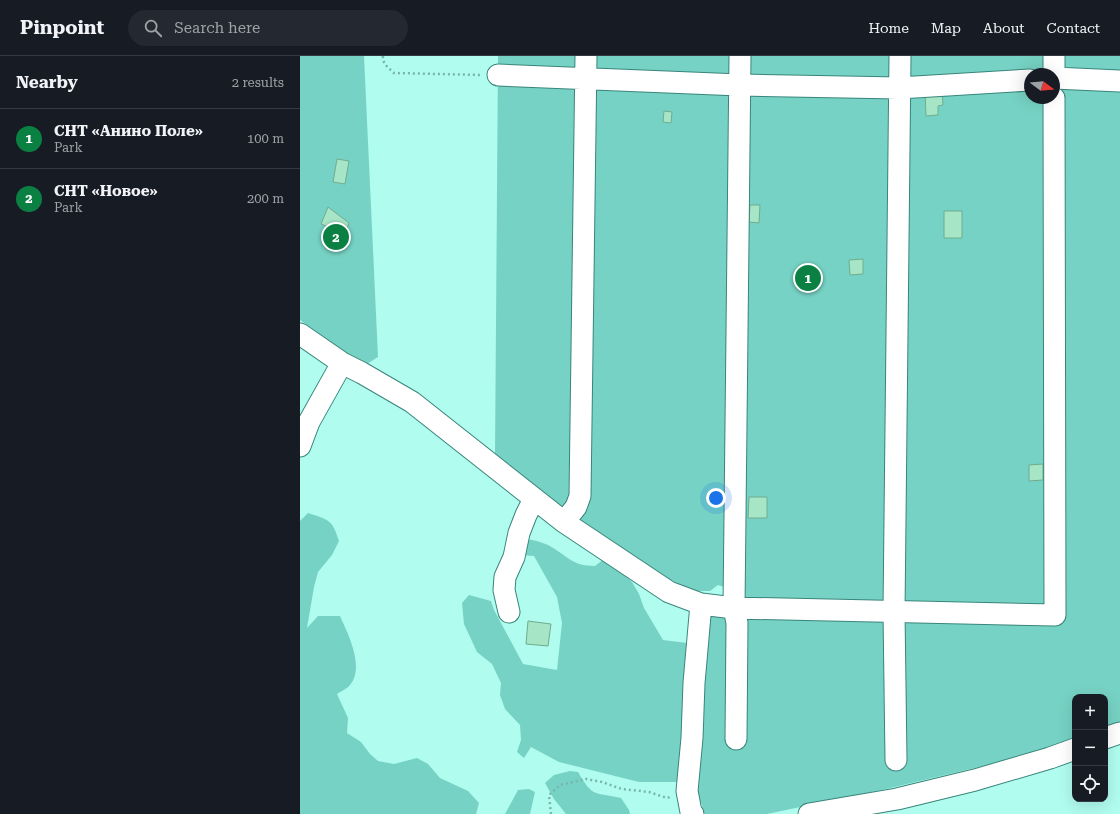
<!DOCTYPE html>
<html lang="en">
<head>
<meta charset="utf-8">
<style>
	:root { --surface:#171b24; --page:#242831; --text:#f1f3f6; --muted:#9ea1a6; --line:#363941; --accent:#0b8043 }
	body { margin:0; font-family:"Roboto Serif",serif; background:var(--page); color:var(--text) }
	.controls { position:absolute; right:12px; bottom:12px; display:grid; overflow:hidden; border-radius:8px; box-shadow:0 4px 16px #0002 }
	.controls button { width:36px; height:36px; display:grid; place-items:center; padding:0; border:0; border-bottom:1px solid var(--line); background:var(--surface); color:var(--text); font:20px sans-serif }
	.compass { position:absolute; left:724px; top:12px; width:36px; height:36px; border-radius:50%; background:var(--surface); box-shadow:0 4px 16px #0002; rotate:106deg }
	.you { position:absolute; left:416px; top:442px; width:14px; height:14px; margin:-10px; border:3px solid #fff; border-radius:50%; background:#1a73e8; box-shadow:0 0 0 6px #1a73e833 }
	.badge { display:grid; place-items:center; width:26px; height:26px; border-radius:50%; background:var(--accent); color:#fff; font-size:13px; font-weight:700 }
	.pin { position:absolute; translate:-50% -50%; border:2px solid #fff; box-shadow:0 1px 4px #0006 }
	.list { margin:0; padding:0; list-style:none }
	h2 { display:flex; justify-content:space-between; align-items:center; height:52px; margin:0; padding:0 16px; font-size:17px }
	h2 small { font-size:13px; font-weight:400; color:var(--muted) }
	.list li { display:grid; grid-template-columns:26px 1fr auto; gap:12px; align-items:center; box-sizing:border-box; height:60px; padding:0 16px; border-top:1px solid var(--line) }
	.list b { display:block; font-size:15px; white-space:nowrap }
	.list p { margin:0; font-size:13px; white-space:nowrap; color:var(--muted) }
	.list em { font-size:13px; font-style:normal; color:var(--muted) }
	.icon { flex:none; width:22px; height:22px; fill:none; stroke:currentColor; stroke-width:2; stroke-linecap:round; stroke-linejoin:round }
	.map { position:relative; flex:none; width:820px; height:758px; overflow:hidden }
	header { display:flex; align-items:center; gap:24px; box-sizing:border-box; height:56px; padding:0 20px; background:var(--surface); border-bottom:1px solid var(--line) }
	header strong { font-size:19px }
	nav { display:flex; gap:22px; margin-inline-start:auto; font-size:14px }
	.search { width:280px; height:36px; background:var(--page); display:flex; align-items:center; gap:10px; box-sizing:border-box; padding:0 14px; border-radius:22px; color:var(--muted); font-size:15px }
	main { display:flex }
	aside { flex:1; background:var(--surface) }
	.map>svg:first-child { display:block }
	.green { fill:#76d2c4; fill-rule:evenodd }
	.building { fill:#a6e5c6; stroke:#6fac8f }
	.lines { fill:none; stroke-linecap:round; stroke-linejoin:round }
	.minor-casing { stroke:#39857b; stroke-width:23 }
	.path { stroke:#77b5ab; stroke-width:2.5; stroke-dasharray:2 3; stroke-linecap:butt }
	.minor { stroke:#fff; stroke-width:21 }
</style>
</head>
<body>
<header>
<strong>Pinpoint</strong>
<div class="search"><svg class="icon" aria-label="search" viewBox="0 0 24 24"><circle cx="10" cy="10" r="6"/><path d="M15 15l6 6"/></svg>Search here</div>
<nav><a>Home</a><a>Map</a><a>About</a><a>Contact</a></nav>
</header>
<main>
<aside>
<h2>Nearby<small>2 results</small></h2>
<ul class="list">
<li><span class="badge">1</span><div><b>СНТ «Анино Поле»</b><p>Park</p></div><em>100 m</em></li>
<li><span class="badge">2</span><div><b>СНТ «Новое»</b><p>Park</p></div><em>200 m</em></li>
</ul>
</aside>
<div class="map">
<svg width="820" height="758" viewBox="0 0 820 758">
	<rect width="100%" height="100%" fill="#b0fcef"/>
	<path class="green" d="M0,0H64L78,301L67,308L50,300L0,264Z
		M198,0H820V674L805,680V641H775V688L586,733L467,758H405L394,726H339L259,706L231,691L224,702L217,696L221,684L220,669L205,653L200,639L201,627L192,608L177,596L164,568L162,547L169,539L191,545L194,554L223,608L257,614L262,567L257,541L234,500L220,499L227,483C234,484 241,486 248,489C267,499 271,510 295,510L304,503L320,515L332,526L339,538L344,552L363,584L387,587L404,585L405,557L747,565L758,570L759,556L444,547L441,537L418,529L410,535H392L360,518L274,467L195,403ZM730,18H754V42H730Z
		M8,457C29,464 32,463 39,485L32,499L18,516L14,531L7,572L18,560H40C48,578 65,611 50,629C47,633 41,635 37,638L48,662L47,677L61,686L70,698L78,705L94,708L117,702L128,708L140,722L168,735L179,747L176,758H0V465Z
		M270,715L278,716C293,742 294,736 321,742L329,754L330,758H266L254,743L245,727L254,719Z
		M229,733L235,736L230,758H205L218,734Z"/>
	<path class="building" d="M642,35L643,49L638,50V59L626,60L625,36Z
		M364,55L372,56L371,67L363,66Z
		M37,103L49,105L45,128L33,126Z
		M450,149H460L459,167L449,166Z
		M28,151L49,167L45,178L21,168Z
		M644,155H662V182H644Z
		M563,203V218L550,219L549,204Z
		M743,408V424L729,425V409Z
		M449,441H467V462H448Z
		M228,565L251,568L248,590L226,588Z"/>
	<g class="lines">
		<defs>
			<path id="minor" d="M754,18V0
				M198,19L440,29L599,32L730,24
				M754,22L820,25
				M0,278L42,307L62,317L112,346L264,466L369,536L401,548L434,552L755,559L754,42
				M0,390L9,366L42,307
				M264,466L276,451L280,440L286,0
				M209,556L204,534L205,521L214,501L219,477L226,459L234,443
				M805,682L820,677
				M436,683L437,567L434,552L440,0
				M596,704L594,556L600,0
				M393,758L391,756L387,735L392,682L394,627L401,548
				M509,758L597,743L675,724L750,702L775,693"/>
		</defs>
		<use href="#minor" class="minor-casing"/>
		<path class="path" d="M83,0C82,8 89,12 94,17L182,19
			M251,758L249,739L260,729L286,723L302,726L322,733L349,736L367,742L370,741"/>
		<use href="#minor" class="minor"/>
	</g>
</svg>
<div class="controls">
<button>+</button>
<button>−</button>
<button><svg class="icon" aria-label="locate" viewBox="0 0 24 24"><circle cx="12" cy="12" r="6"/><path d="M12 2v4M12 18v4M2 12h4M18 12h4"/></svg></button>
</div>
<svg class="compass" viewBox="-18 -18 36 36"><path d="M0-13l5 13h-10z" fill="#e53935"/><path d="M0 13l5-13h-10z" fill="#9ea1a6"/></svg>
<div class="you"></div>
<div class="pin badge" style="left:508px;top:222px">1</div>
<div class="pin badge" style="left:36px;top:181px">2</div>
</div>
</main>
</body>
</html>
